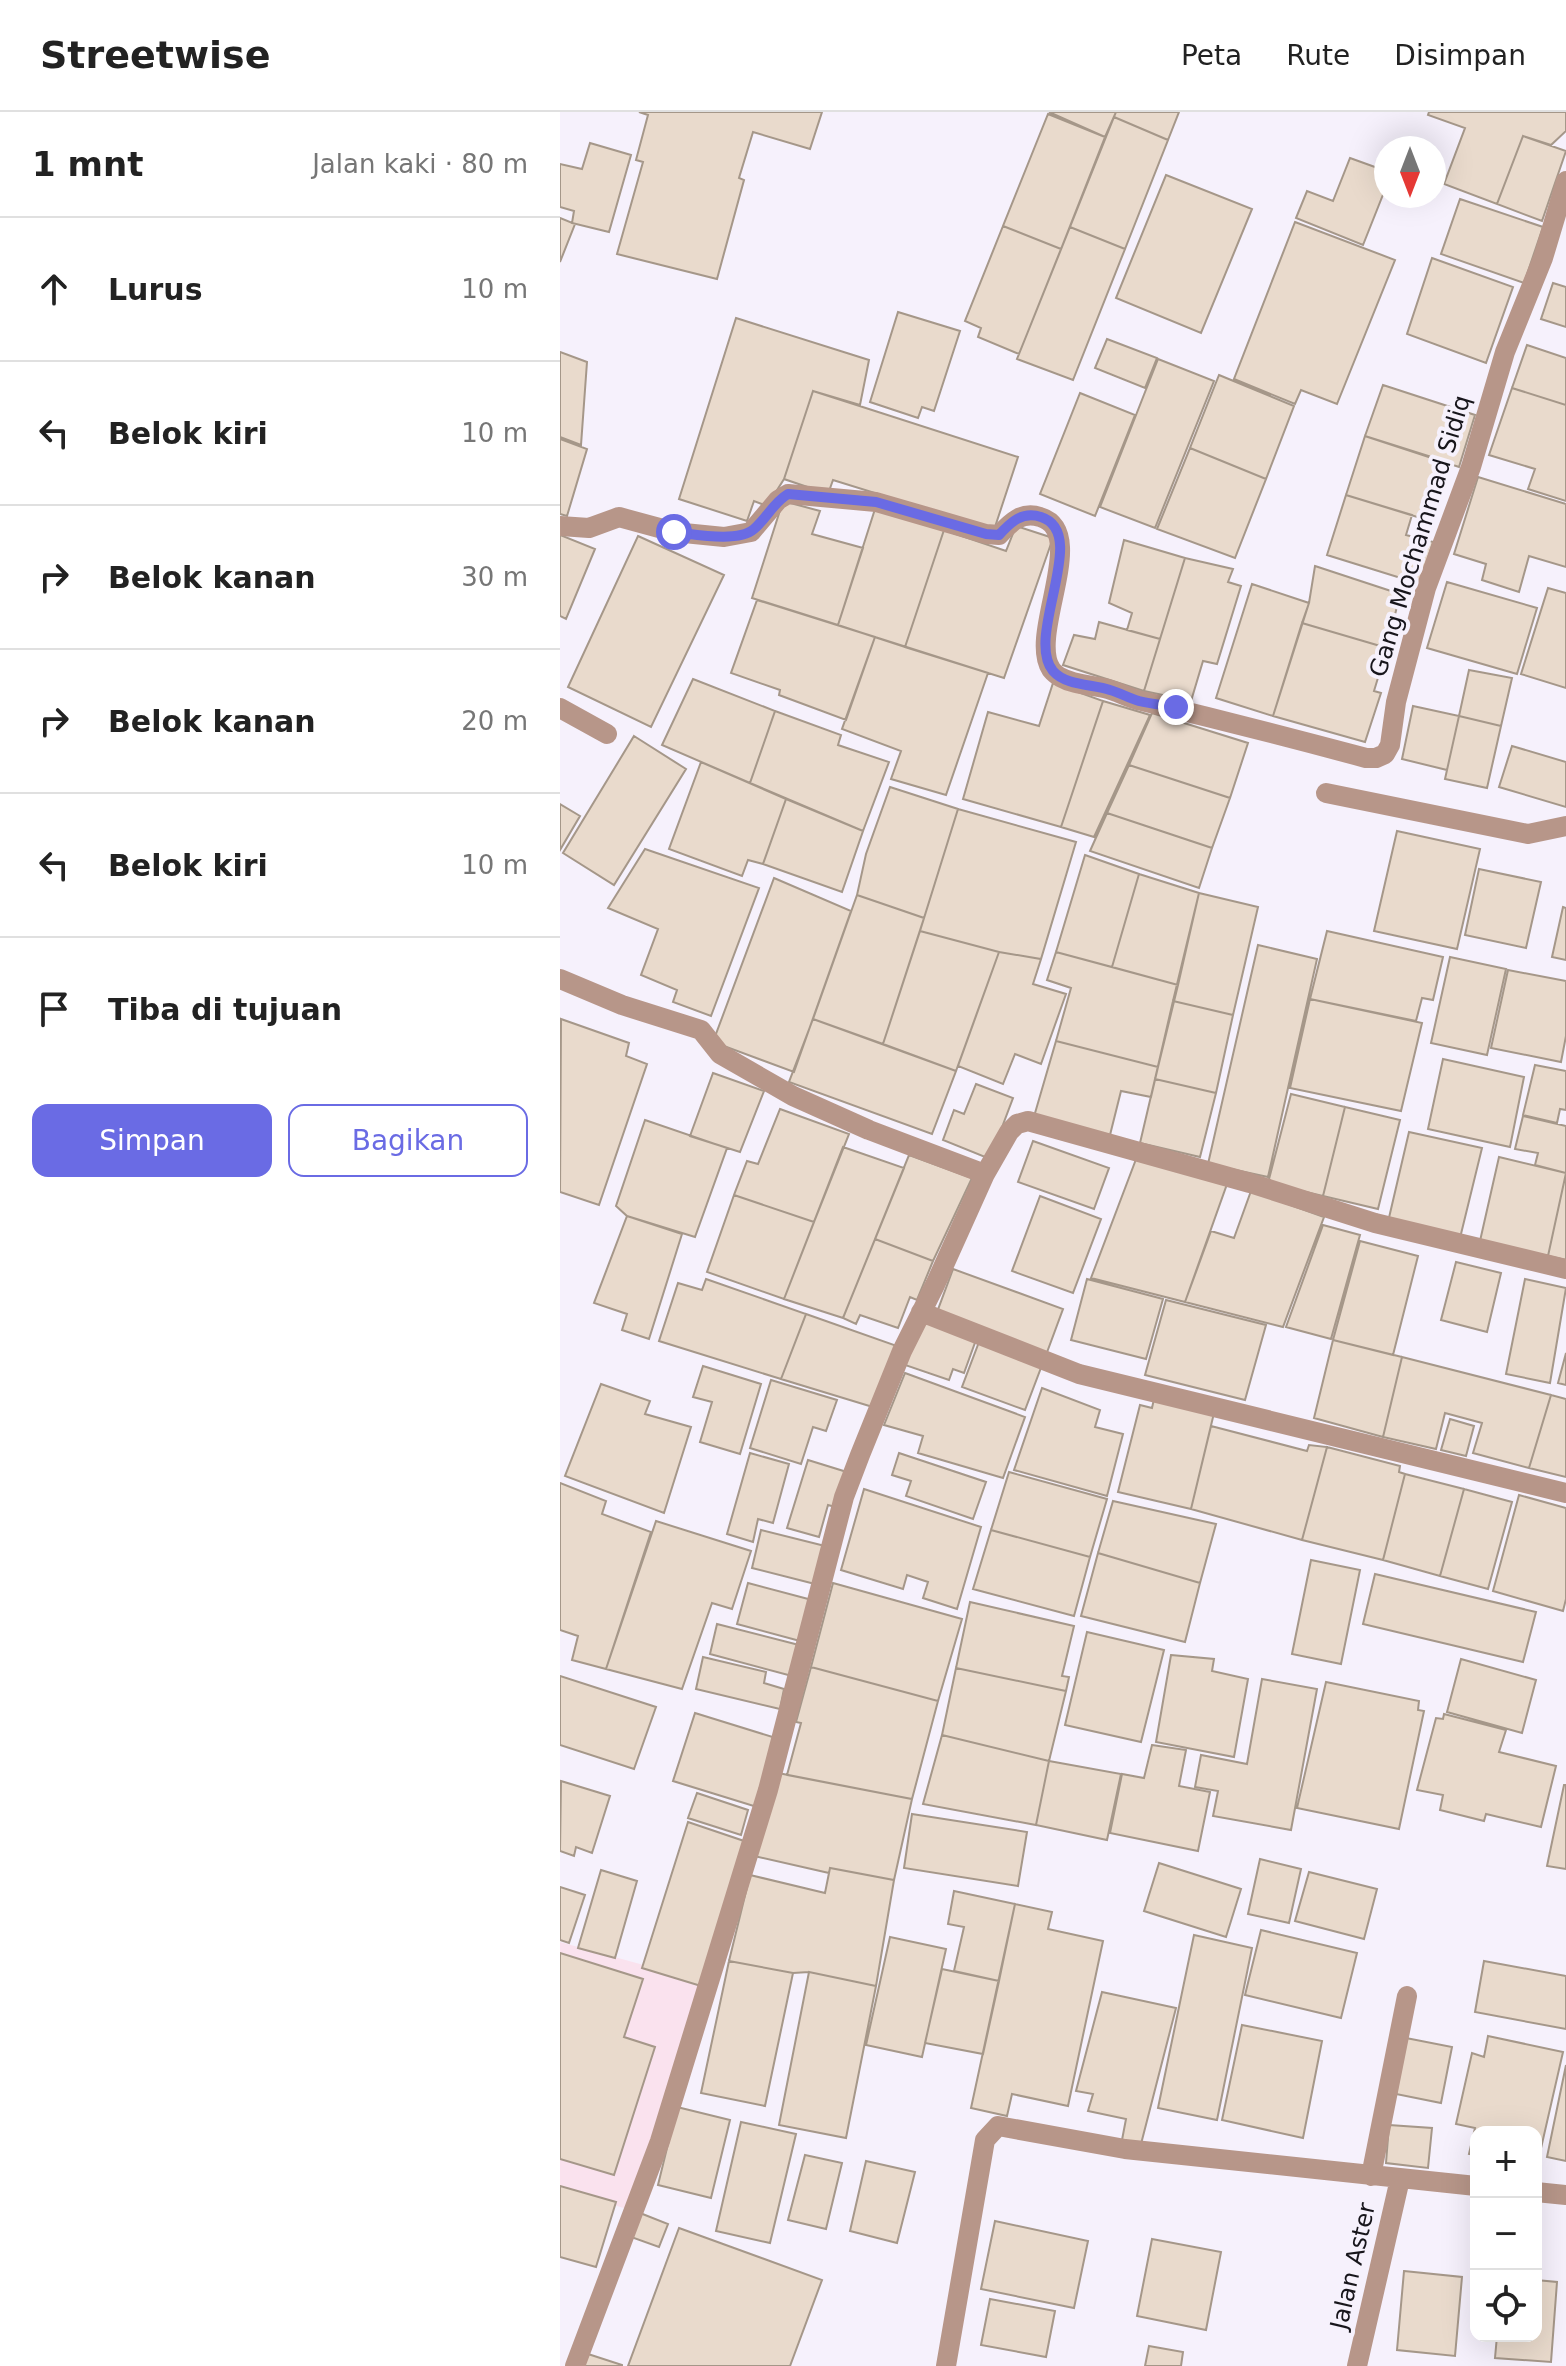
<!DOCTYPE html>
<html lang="id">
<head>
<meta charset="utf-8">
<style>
	:root { --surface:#fff; --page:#f6f6f6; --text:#222; --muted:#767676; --line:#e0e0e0; --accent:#6a6be4 }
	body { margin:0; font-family:"DejaVu Sans",sans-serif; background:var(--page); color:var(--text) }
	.controls { position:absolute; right:24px; bottom:24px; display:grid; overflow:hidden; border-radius:16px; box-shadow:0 8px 32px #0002 }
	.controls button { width:72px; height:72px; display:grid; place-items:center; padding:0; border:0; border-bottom:2px solid var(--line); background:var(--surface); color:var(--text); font:40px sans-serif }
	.compass { position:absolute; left:814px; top:24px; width:72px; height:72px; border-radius:50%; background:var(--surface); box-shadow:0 8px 32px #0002; rotate:180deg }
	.stop { position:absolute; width:24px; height:24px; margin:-18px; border:6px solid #6a6be4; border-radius:50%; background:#fff }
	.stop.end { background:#6a6be4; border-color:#fff; box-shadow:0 2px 8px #0008 }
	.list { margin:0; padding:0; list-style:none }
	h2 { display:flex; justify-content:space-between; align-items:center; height:104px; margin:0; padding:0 32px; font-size:34px }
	h2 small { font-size:26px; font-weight:400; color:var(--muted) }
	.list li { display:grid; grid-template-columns:52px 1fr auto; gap:24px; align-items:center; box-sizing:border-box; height:144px; padding:0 32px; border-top:2px solid var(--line) }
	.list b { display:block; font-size:30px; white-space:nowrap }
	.list em { font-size:26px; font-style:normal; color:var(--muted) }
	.actions { display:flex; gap:16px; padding:24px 32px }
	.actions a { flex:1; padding:18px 0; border:2px solid var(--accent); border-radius:16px; text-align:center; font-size:28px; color:var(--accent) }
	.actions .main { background:var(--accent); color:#fff }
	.icon { flex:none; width:44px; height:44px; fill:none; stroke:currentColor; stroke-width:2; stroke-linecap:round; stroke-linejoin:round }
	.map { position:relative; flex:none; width:1006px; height:2254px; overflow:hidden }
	header { display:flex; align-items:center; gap:48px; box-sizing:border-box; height:112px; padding:0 40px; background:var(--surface); border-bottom:2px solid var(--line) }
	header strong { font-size:38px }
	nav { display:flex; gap:44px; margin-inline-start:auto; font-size:28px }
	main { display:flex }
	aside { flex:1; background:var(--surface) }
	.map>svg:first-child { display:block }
	.industrial { fill:#fae2ee }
	.building { fill:#e9dacc; stroke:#a59789; stroke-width:2 }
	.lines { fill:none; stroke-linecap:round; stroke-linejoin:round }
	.street { stroke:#b79689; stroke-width:20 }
	.route { stroke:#6a6be4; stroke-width:10 }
	.labels { text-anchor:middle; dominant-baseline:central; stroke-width:8; stroke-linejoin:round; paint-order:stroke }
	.street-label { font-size:24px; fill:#17151b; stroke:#f6f1fc }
</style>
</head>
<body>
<header>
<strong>Streetwise</strong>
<nav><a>Peta</a><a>Rute</a><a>Disimpan</a></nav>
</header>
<main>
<aside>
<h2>1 mnt<small>Jalan kaki · 80 m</small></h2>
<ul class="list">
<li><svg class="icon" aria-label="ahead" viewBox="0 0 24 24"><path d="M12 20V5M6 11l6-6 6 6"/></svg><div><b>Lurus</b></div><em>10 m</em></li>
<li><svg class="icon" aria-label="left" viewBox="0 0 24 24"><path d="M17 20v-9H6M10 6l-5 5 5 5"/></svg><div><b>Belok kiri</b></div><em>10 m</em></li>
<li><svg class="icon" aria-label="right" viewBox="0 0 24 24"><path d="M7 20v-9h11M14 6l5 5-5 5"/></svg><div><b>Belok kanan</b></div><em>30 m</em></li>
<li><svg class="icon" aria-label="right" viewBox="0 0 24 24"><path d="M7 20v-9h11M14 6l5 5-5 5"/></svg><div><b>Belok kanan</b></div><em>20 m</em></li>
<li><svg class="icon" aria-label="left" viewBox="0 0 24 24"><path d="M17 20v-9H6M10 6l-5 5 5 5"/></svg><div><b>Belok kiri</b></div><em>10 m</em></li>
<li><svg class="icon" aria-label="arrive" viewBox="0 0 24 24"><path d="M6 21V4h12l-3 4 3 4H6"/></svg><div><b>Tiba di tujuan</b></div></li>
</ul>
<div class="actions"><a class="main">Simpan</a><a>Bagikan</a></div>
</aside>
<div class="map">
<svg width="1006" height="2254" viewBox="0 0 1006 2254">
	<rect width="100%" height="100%" fill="#f6f1fc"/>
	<path class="industrial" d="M0,1830L149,1871L70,2098L0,2076Z"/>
	<path class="building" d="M79,0H262L250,37L193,20L179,66L184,68L157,167L57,142L83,50L76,48L88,3Z
		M489,0H556L545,25Z
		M556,0H619L608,28L554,5Z
		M869,0H1006V19L991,33L963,24L937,92L884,72L905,16L868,3Z
		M488,2L545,25L501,137L443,114Z
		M554,5L608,28L565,137L510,115Z
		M963,24L1006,39L982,109L937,92Z
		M30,31L71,43L49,120L12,111L14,99L0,95V52L22,57Z
		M790,46L826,59V75L803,133L736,106L747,79L773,89Z
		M606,63L692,97L641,221L556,186Z
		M900,87L983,115L964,171L881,142Z
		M0,106L15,112L0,150Z
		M735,110L835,148L777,292L741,278L735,292L674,267Z
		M443,114L501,137L459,242L418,225L421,216L405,209Z
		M510,115L565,137L513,268L457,247Z
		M872,146L953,175L926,251L847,222Z
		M993,171L1006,175V215L981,207Z
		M338,200L400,219L374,299L362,295L358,306L310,290Z
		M176,206L309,248L300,293L253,279L224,367L207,394L194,389L187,409L119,387Z
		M547,227L597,246L585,276L535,256Z
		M967,233L1006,246V293L952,276Z
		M0,240L27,250L21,333L0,325Z
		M598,247L654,269L595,416L540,395Z
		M659,263L734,294L706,367L630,336Z
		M823,273L915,303L899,355L805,324Z
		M952,276L1006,293V389L968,377L975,357L929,343Z
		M253,279L458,345L434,418L273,368L268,382L224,367Z
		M520,281L575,303L535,404L480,382Z
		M805,324L884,349L867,408L786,383Z
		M0,327L27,337L7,404L0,402Z
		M630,336L706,367L675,446L597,417Z
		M918,365L1006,392V455L969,444L959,480L922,468L926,452L894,442Z
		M786,383L852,403L846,423L873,430L860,472L767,443Z
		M223,389L260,399L252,422L303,436L278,513L192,486Z
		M315,397L384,418L345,535L278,513Z
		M456,414L493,426L444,566L345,535L384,418L446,439Z
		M0,423L35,437L6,507L0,504Z
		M78,424L164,463L91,615L8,575Z
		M564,428L625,446L600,527L567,518L572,501L549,491Z
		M625,446L673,457L668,470L681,474L657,552L643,549L631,589L584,579Z
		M755,454L840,482L827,536L742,511L749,491Z
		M887,470L977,496L957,562L867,536Z
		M692,472L749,491L713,604L656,586Z
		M988,476L1006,481V576L961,562Z
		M197,488L315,525L286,608L219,583L220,578L171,561Z
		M539,510L600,527L584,579L503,553L514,523L535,527Z
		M742,511L827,536L814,579L821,581L805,630L713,604Z
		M315,525L428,561L386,683L331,667L341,639L282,617Z
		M909,558L952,566L941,614L899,604Z
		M133,567L215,599L190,671L102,633Z
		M493,571L543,589L501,715L403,687L428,600L479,614Z
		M543,589L590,603L534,725L501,715Z
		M853,594L899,604L887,658L842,647Z
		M215,599L281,623L278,633L329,650L303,719L190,671Z
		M592,601L688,631L670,686L569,653Z
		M899,604L941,614L927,676L885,667Z
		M74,624L126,657L54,773L3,741Z
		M952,634L1006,650V695L939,675Z
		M141,650L226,687L203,752L188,748L182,764L109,737Z
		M569,653L670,686L652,736L547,701Z
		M330,675L398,697L364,806L297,783L306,742Z
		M226,687L303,719L282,780L203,752Z
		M0,692L20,704L0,738Z
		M398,697L516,730L481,847L439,840L360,819Z
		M547,701L652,736L639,776L530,739Z
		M837,719L920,737L897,837L814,819Z
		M85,737L199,776L151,904L113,890L117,878L81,863L98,817L48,796Z
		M525,743L579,762L552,855L496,840Z
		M919,757L981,770L966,836L905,823Z
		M579,762L639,781L618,873L552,855Z
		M214,766L291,799L234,960L153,930Z
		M639,781L698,795L673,903L613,889Z
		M297,783L364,806L323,932L253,907Z
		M1003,795L1006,796V848L992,845Z
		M360,819L439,840L396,959L323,932Z
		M767,819L883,845L873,888L862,886L856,909L750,887Z
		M698,833L757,847L708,1065L648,1052Z
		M439,840L481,847L473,872L506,882L481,952L455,942L443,972L398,954Z
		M496,840L618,873L598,955L496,929L511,876L487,868Z
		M890,845L946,857L927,943L871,931Z
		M948,858L1006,869V924L1001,950L931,936Z
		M750,887L862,911L841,999L730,976Z
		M613,889L673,903L656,981L595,967Z
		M1,907L69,931L66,944L87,952L39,1093L0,1080Z
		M253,907L396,959L372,1022L229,970Z
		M496,929L598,955L591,985L561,979L549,1027L473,1008Z
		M883,947L964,965L950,1035L868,1017Z
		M975,953L1006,959V998L1000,997L997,1011L963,1003Z
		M153,961L204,979L180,1040L130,1024Z
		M595,967L656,981L640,1045L580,1031Z
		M416,972L453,986L430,1047L383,1028L394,998L404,1002Z
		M731,982L785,995L763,1084L708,1071Z
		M785,995L840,1008L818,1097L763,1084Z
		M220,997L289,1022L254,1110L174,1083L187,1049L198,1052Z
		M963,1004L1006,1014V1061L975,1053L978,1041L955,1037Z
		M85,1008L167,1036L135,1125L67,1104L56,1094Z
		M849,1020L922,1036L900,1126L828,1110Z
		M473,1029L549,1056L534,1097L458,1070Z
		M283,1035L344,1056L283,1206L224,1187Z
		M578,1042L667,1072L625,1190L531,1166Z
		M349,1043L412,1066L373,1149L315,1127Z
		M939,1045L1006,1061L988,1144L920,1129Z
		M1006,1061V1148L988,1144Z
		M691,1079L764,1105L723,1215L625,1190L651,1119L674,1126Z
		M174,1083L254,1110L224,1187L147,1160Z
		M480,1084L541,1107L513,1181L452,1159Z
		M67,1104L122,1122L89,1227L62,1218L67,1202L34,1191Z
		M763,1113L800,1123L771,1227L726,1215Z
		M315,1127L373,1149L357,1188L350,1185L338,1216L300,1203L296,1212L283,1206Z
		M800,1129L858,1144L833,1243L773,1228Z
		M896,1150L941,1161L927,1220L881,1208Z
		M393,1157L503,1197L486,1243L376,1203Z
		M146,1167L246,1202L221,1267L99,1229L118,1171L142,1178Z
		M527,1167L603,1187L586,1247L511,1228Z
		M965,1167L1006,1176L990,1271L946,1262Z
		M606,1188L706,1213L685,1288L585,1263Z
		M246,1202L337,1234L316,1296L221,1267Z
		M362,1205L417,1225L404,1261L393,1257L389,1268L345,1253Z
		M773,1228L842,1245L823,1325L754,1306Z
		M419,1230L482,1253L465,1298L402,1275Z
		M1006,1241V1273L998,1271Z
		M842,1245L991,1283L969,1356L913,1341L922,1311L885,1301L876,1337L823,1325Z
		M143,1254L201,1272L180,1342L140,1330L152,1290L133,1285Z
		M345,1261L465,1305L443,1366L358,1341L363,1324L324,1313Z
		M211,1268L277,1288L266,1319L253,1315L241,1352L190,1336Z
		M41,1272L90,1289L85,1302L131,1315L104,1401L5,1364Z
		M482,1276L540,1298L535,1315L563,1322L547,1384L454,1358Z
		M991,1283L1006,1287V1365L969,1356Z
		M594,1287L654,1301L631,1397L558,1380L580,1293L592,1296Z
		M890,1307L914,1314L906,1344L881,1338Z
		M651,1314L747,1339L749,1333L767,1335L742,1428L631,1397Z
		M767,1335L840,1354L839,1360L845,1362L823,1448L742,1428Z
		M190,1341L229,1352L213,1411L198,1407L193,1430L167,1422Z
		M339,1341L426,1370L413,1407L346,1384L351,1369L332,1363Z
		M248,1348L290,1361L279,1396L268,1393L259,1425L227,1416Z
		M449,1360L547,1387L530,1445L431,1418Z
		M845,1362L904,1377L880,1464L823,1448Z
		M0,1371L46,1389L42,1402L91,1420L46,1557L12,1548L18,1524L0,1518Z
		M304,1377L421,1415L397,1497L363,1486L368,1470L347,1463L343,1477L281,1458Z
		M904,1377L952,1390L928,1477L880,1464Z
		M959,1383L1006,1396V1487L1003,1499L933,1479Z
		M553,1389L656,1412L640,1471L538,1441Z
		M96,1409L191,1439L172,1497L152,1491L122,1577L46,1557Z
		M201,1418L265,1434L255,1472L192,1456Z
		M431,1418L530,1445L514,1504L413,1477Z
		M538,1441L640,1471L625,1530L521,1504Z
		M751,1448L800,1458L781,1552L732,1542Z
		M815,1462L976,1500L963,1550L803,1512Z
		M188,1471L252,1488L240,1529L177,1512Z
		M273,1471L402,1507L378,1589L251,1555Z
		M410,1490L514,1514L502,1564L509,1565L506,1579L396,1556Z
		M157,1512L239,1533L232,1564L150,1542Z
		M527,1520L604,1538L581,1630L505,1613Z
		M611,1543L654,1547L652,1559L688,1567L674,1645L596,1630Z
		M143,1545L206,1560L204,1571L224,1577L220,1597L136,1577Z
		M901,1547L976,1568L962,1621L887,1600Z
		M251,1555L378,1589L352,1687L227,1663L241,1611L236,1610Z
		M396,1556L506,1579L489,1649L382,1623Z
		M0,1564L96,1595L74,1657L0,1633Z
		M702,1567L757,1577L731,1718L653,1704L658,1679L635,1675L641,1643L687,1652Z
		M766,1570L859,1589L858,1598L864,1599L839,1717L737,1696Z
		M135,1601L219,1627L197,1695L113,1669Z
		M884,1602L946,1618L939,1640L996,1654L981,1715L926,1702L924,1709L880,1698L883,1683L857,1678L876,1606L883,1607Z
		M382,1623L489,1649L476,1713L363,1692Z
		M592,1633L626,1638L619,1674L650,1680L638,1739L550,1721L562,1662L584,1666Z
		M489,1649L561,1662L547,1728L476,1713Z
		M218,1661L352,1687L334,1768L270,1756L269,1761L194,1744Z
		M1,1669L50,1684L32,1741L16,1735L14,1744L0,1739Z
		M1004,1673H1006V1757L987,1754Z
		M137,1681L188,1698L181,1723L128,1706Z
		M352,1702L467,1720L458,1774L344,1756Z
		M128,1710L187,1730L141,1874L82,1856Z
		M700,1747L741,1757L729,1811L688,1802Z
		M599,1751L681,1777L666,1825L584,1799Z
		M270,1756L334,1768L316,1874L249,1860L233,1861L169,1849L190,1763L265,1781Z
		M41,1758L77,1769L55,1846L18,1836Z
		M749,1760L817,1777L804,1827L735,1809Z
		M0,1775L25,1783L9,1831L0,1828Z
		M394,1779L455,1792L439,1869L394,1859L404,1815L388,1812Z
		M455,1792L492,1800L488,1817L543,1829L508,1994L452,1982L447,2004L411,1996Z
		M701,1818L797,1841L781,1906L685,1883Z
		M634,1823L692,1836L657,2008L598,1996Z
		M330,1825L386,1837L362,1945L306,1933Z
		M0,1841L83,1867L64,1925L95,1935L54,2063L0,2047Z
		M169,1849L233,1861L205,1994L141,1981Z
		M924,1849L1006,1864V1917L915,1900Z
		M382,1857L439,1869L423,1942L365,1931Z
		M249,1860L316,1874L286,2026L219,2013Z
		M542,1880L616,1896L581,2032L562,2028L566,2007L528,1999L533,1982L516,1979Z
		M682,1913L762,1929L743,2026L662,2008Z
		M928,1924L1003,1940L979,2045L976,2044V2020H916V2043L909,2042L915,2016L896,2012L912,1941L924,1945Z
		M846,1926L892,1935L881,1991L836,1982Z
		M1006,1953V2049L987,2045Z
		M117,1995L170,2008L151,2086L98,2073Z
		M181,2010L236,2022L210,2131L156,2119Z
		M829,2013L872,2016L868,2056L826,2051Z
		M245,2043L282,2051L266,2117L228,2108Z
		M306,2049L355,2060L337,2131L290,2119Z
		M0,2074L56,2090L36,2155L0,2145Z
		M80,2101L108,2112L99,2135L71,2125Z
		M435,2109L528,2129L514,2196L421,2177Z
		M119,2116L262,2168L230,2254H68Z
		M592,2127L661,2140L646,2218L577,2204Z
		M844,2159L902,2165L895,2244L837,2238Z
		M976,2168L997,2170L991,2250L935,2246L937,2224H976Z
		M430,2187L495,2199L486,2245L421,2233Z
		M589,2234L623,2240L621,2254H585Z
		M28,2242L62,2253V2254H24Z"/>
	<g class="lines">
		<path class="street" d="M0,414L29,416L59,405L114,420L164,425L191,420L218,388L228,382L316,390L426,422L439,423C451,410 462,399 480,405C530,420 468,522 491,557C492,559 499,565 500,565C514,573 532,573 548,577C559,580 570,587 582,589C657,607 732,626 806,646H816L825,642L830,633L836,590L866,476L911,355L945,240L983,146L1006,69
			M0,596L47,622
			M766,681L968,722L1006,714
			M0,867L62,893L141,918L160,942L233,984L309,1018L425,1062
			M361,1200L519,1262L1006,1381
			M811,2064L847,1884
			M976,2080L1006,2083
			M15,2254L100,2029L208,1678L284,1385L300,1343L342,1239L375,1173L425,1062L449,1020L457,1012L468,1009L690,1071L815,1111L1006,1157
			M386,2254L425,2028L438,2014L565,2037L916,2074
			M797,2254L840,2067"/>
	</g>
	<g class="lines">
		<path class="route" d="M114,420C134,422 178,431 194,417C207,406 213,391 228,382L316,390L426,422L439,423C451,410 462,399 481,405C531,421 464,524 493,559C506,574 533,572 550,578C560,581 569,586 579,589C591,592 604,593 616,595"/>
	</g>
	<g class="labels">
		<g class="street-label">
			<text transform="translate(860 424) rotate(-73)">Gang Mochammad Sidiq</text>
			<text transform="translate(793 2154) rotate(-77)">Jalan Aster</text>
		</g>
	</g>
</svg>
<div class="controls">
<button>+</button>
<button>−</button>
<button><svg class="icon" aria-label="locate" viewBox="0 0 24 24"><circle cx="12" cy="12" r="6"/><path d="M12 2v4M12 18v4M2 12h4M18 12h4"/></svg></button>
</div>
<svg class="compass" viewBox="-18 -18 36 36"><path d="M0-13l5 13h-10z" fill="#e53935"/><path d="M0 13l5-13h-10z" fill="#767676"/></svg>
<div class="stop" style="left:114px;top:420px"></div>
<div class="stop end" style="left:616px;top:595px"></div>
</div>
</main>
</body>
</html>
